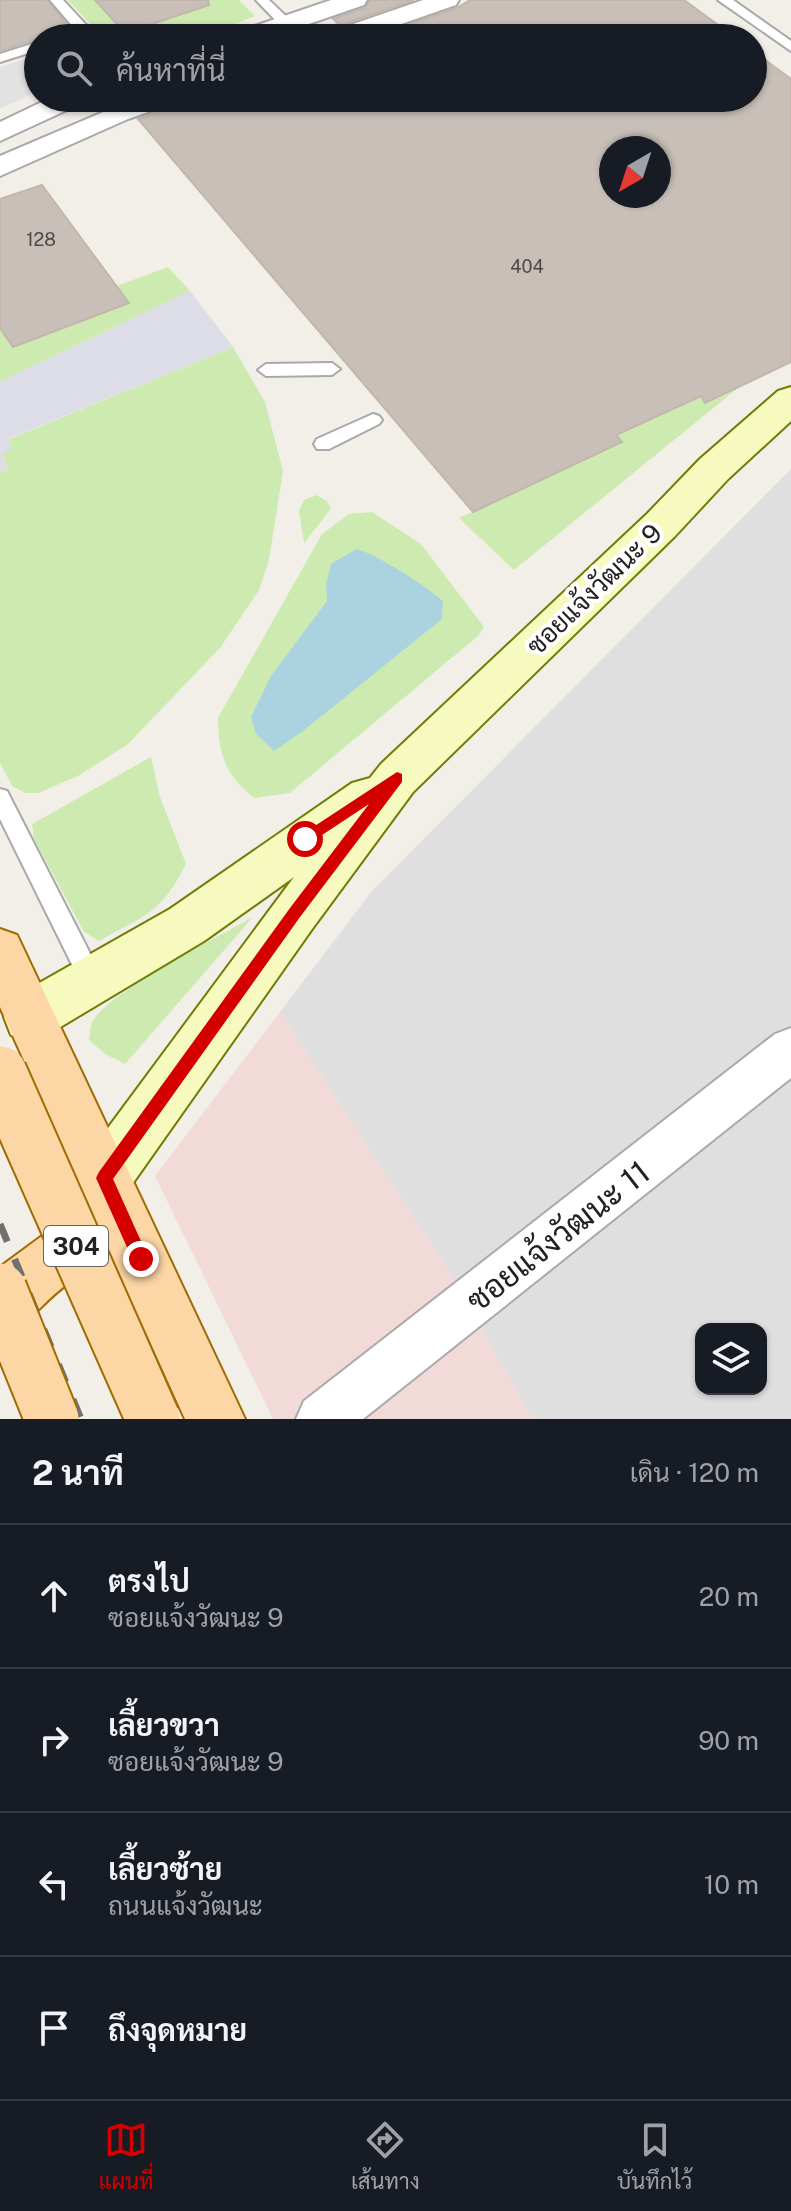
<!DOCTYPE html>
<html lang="th">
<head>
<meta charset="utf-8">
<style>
	:root { --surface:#171b24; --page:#20242c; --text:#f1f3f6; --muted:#9ea1a6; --line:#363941; --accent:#d40000 }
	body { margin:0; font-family:"Public Sans",Sarabun,sans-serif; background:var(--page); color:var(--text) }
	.controls { position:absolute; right:24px; bottom:24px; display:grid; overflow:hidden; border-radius:16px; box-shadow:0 2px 6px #0004 }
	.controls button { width:72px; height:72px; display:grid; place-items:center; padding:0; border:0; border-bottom:2px solid var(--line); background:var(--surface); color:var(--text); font:40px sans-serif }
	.compass { position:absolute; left:599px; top:136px; width:72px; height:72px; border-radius:50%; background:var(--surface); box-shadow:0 2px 6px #0004; rotate:219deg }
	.stop { position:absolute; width:24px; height:24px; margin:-18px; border:6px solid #d40000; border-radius:50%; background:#fff }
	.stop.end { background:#d40000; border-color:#fff; box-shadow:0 2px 8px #0008 }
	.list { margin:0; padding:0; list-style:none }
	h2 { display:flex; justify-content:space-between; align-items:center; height:104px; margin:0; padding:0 32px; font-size:34px }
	h2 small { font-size:26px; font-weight:400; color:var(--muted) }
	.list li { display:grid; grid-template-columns:52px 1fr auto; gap:24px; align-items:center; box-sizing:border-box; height:144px; padding:0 32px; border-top:2px solid var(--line) }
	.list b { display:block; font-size:30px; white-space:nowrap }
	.list p { margin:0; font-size:26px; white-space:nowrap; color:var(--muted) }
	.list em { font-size:26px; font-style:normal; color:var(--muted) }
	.icon { flex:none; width:44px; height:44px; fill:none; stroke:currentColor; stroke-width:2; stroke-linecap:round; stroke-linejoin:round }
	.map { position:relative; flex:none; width:791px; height:1419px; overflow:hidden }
	.search { position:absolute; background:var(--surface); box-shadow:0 2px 6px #0004; left:24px; right:24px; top:24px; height:88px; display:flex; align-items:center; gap:20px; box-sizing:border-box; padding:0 28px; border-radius:44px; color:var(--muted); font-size:30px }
	.sheet { height:680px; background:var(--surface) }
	nav { display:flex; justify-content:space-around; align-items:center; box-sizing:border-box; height:112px; border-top:2px solid var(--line); background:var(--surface); font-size:22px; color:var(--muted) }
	nav a { display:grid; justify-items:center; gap:4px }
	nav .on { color:var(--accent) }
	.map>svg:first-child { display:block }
	.residential { fill:#e0dfdf; fill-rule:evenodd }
	.commercial { fill:#f2dad9 }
	.grass { fill:#cdebb0 }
	.parking { fill:#e2e2e2 }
	.plaza { fill:#dddde8 }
	.water { fill:#aad3df }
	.building { fill:#c7bfb8; stroke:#c4b6ab; stroke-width:2; fill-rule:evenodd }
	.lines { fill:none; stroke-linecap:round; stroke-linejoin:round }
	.lane-casing { stroke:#a9a9a9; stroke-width:4 }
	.street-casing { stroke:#a9a9a9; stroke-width:4 }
	.secondary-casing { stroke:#707d05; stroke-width:4 }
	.primary-casing { stroke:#a06b00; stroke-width:4 }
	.lane { fill:#fff; fill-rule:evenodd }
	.street { fill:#fff; fill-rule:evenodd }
	.secondary { fill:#f7fabf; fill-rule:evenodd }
	.primary { fill:#fcd6a4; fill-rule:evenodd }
	.rail { stroke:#707070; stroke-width:7; stroke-dasharray:19 19; stroke-linecap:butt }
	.primary-bridge-casing { stroke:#a06b00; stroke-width:57; stroke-linecap:butt }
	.primary-bridge { stroke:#fcd6a4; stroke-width:53 }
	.route { fill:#d40000 }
	.labels { text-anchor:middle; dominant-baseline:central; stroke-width:8; stroke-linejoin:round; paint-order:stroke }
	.far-number-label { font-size:18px; fill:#4b4948 }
	.shield { fill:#fff; stroke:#646464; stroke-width:2 }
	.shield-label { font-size:24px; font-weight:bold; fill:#222 }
	.street-label { font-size:26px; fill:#222; stroke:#fff }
	.near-street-label { font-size:32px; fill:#222; stroke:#fff }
</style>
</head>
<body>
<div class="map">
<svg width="791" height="1419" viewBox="0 0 791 1419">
	<rect width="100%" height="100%" fill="#f2efe9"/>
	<path class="residential" d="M791,469V1419H532L453,1278L280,1012L372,891ZM701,1329H761V1389H701Z"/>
	<path class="commercial" d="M280,1012L453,1278L532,1419H273L155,1176Z"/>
	<path class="grass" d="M68,0H239L255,16L200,38H103Z
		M168,267L190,291L0,382V306L14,324Z
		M233,347L265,402L283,471L269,560L259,590L220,648L127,745L78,776L38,793H25L12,786L0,763V471L8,469L2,453L7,440Z
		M743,384L514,570L459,518L622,442L616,435L701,396L706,402Z
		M316,495L327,501L331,509L304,543L299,511L304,500Z
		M372,512L421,544L484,627L478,636L290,793L254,798C224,773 219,756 218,718L322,534L349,514Z
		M151,757L160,797L186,864C161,914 145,915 99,941L84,932L34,839L32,824Z
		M253,917L125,1064L105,1054L89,1040C90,1035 90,1027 92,1022C106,994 221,935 253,917Z"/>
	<path class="parking" d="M38,55V91L0,109V67Z"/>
	<path class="plaza" d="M190,291L233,347L8,439L13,449L2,453L8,469L0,471V382Z"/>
	<path class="water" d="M356,549C375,553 428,587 443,601L442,619L303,731L274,751L256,734L251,717L271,676L327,601L326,584L331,564Z"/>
	<path class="building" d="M0,0H47L70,28L0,51Z
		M95,0H208L209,5L125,33Z
		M370,0H414L340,25L333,19L365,8Z
		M470,0H684L736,38H370L457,8Z
		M753,51L791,79V362L705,403L701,396L616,435L622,442L473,512L138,119L172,107L183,98H753ZM611,148H659V196H611Z
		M42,185L129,303L13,347L0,328V199Z"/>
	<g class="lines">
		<defs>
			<path id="lane" d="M50,0H63L89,28V34L76,38H56L75,29Z
				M256,0H269L293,23L281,26Z
				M718,0H733L791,41V51Z
				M38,42V50L0,62V54Z
				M332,363L340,369L332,375L266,376L258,370L266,364Z
				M373,414L379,416L382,420L379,424L329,449H317L314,444L317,439Z
				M0,789L7,791L100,973L103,981L100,989L92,992L84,989L0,819Z"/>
			<path id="street" d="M331,0H367L364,5L268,38H230L234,33Z
				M423,0H459L456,5L361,38H323L327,33Z
				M50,98H84L80,104L0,141V122Z
				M136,98H175L171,104L128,119L0,176V156Z
				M791,1028V1078L363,1419H296L304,1401L775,1034Z"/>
			<path id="secondary" d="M791,387V421L728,479L675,536L413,792L312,929L123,1197L104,1205L85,1197L77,1178L85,1159L294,877L204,941L47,1035L29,1042L11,1035L4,1017L11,999L170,909L352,783L370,778L381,764L647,514L700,459L778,391Z"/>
			<path id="primary" d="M0,929L17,935L245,1419H185L116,1267C100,1274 84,1273 69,1283C43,1300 28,1327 0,1339V1267L42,1236L94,1216L0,1007Z"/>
		</defs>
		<use href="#lane" class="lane-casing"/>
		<use href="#street" class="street-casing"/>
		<use href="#secondary" class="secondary-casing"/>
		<use href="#primary" class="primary-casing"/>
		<use href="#lane" class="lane"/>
		<use href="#street" class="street"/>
		<use href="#secondary" class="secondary"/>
		<use href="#primary" class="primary"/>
		<path class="rail" d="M0,1224L81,1419"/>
		<defs>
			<path id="primary-bridge" d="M0,1073L153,1419
				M0,1290L52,1419"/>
		</defs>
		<use href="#primary-bridge" class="primary-bridge-casing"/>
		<use href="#primary-bridge" class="primary-bridge"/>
	</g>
	<path class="route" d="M397,772L402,774V782L300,917L113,1179L149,1259L147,1265L141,1268L135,1265L96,1178L99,1172L290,908L369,804L310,843H301V835Z"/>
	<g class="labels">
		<g class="far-number-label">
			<text x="41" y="239">128</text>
			<text x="527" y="266">404</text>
		</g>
		<rect class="shield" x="44" y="1226" width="64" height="40" rx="6"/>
		<g class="shield-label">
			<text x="76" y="1246">304</text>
		</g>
		<g class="street-label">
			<text transform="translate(594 589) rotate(-44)">ซอยแจ้งวัฒนะ 9</text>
		</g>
		<g class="near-street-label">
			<text transform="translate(558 1236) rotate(-38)">ซอยแจ้งวัฒนะ 11</text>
		</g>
	</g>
</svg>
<div class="controls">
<button><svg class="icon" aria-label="layers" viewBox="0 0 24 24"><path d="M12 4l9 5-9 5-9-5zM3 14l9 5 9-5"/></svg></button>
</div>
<svg class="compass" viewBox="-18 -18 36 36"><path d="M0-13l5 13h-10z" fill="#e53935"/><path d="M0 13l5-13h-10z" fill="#9ea1a6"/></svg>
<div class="stop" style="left:305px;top:839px"></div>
<div class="stop end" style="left:141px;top:1259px"></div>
<div class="search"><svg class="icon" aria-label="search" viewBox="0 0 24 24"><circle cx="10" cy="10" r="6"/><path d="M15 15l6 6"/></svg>ค้นหาที่นี่</div>
</div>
<section class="sheet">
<h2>2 นาที<small>เดิน · 120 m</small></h2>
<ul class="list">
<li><svg class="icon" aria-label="ahead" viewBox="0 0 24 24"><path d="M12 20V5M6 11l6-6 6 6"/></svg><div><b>ตรงไป</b><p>ซอยแจ้งวัฒนะ 9</p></div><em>20 m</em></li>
<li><svg class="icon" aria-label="right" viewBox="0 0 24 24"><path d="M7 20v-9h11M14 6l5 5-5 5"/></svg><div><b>เลี้ยวขวา</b><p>ซอยแจ้งวัฒนะ 9</p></div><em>90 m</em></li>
<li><svg class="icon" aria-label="left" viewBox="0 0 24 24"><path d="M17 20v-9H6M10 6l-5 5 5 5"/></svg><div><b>เลี้ยวซ้าย</b><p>ถนนแจ้งวัฒนะ</p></div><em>10 m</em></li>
<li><svg class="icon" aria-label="arrive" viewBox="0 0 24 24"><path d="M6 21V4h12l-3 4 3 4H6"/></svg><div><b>ถึงจุดหมาย</b></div></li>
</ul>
</section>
<nav>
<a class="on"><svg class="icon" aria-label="map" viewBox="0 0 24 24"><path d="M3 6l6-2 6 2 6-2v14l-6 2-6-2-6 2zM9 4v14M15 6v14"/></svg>แผนที่</a>
<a><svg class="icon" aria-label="directions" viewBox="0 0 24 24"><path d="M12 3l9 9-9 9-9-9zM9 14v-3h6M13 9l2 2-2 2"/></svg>เส้นทาง</a>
<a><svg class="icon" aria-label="saved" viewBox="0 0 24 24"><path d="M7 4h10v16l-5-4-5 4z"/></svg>บันทึกไว้</a>
</nav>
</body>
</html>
